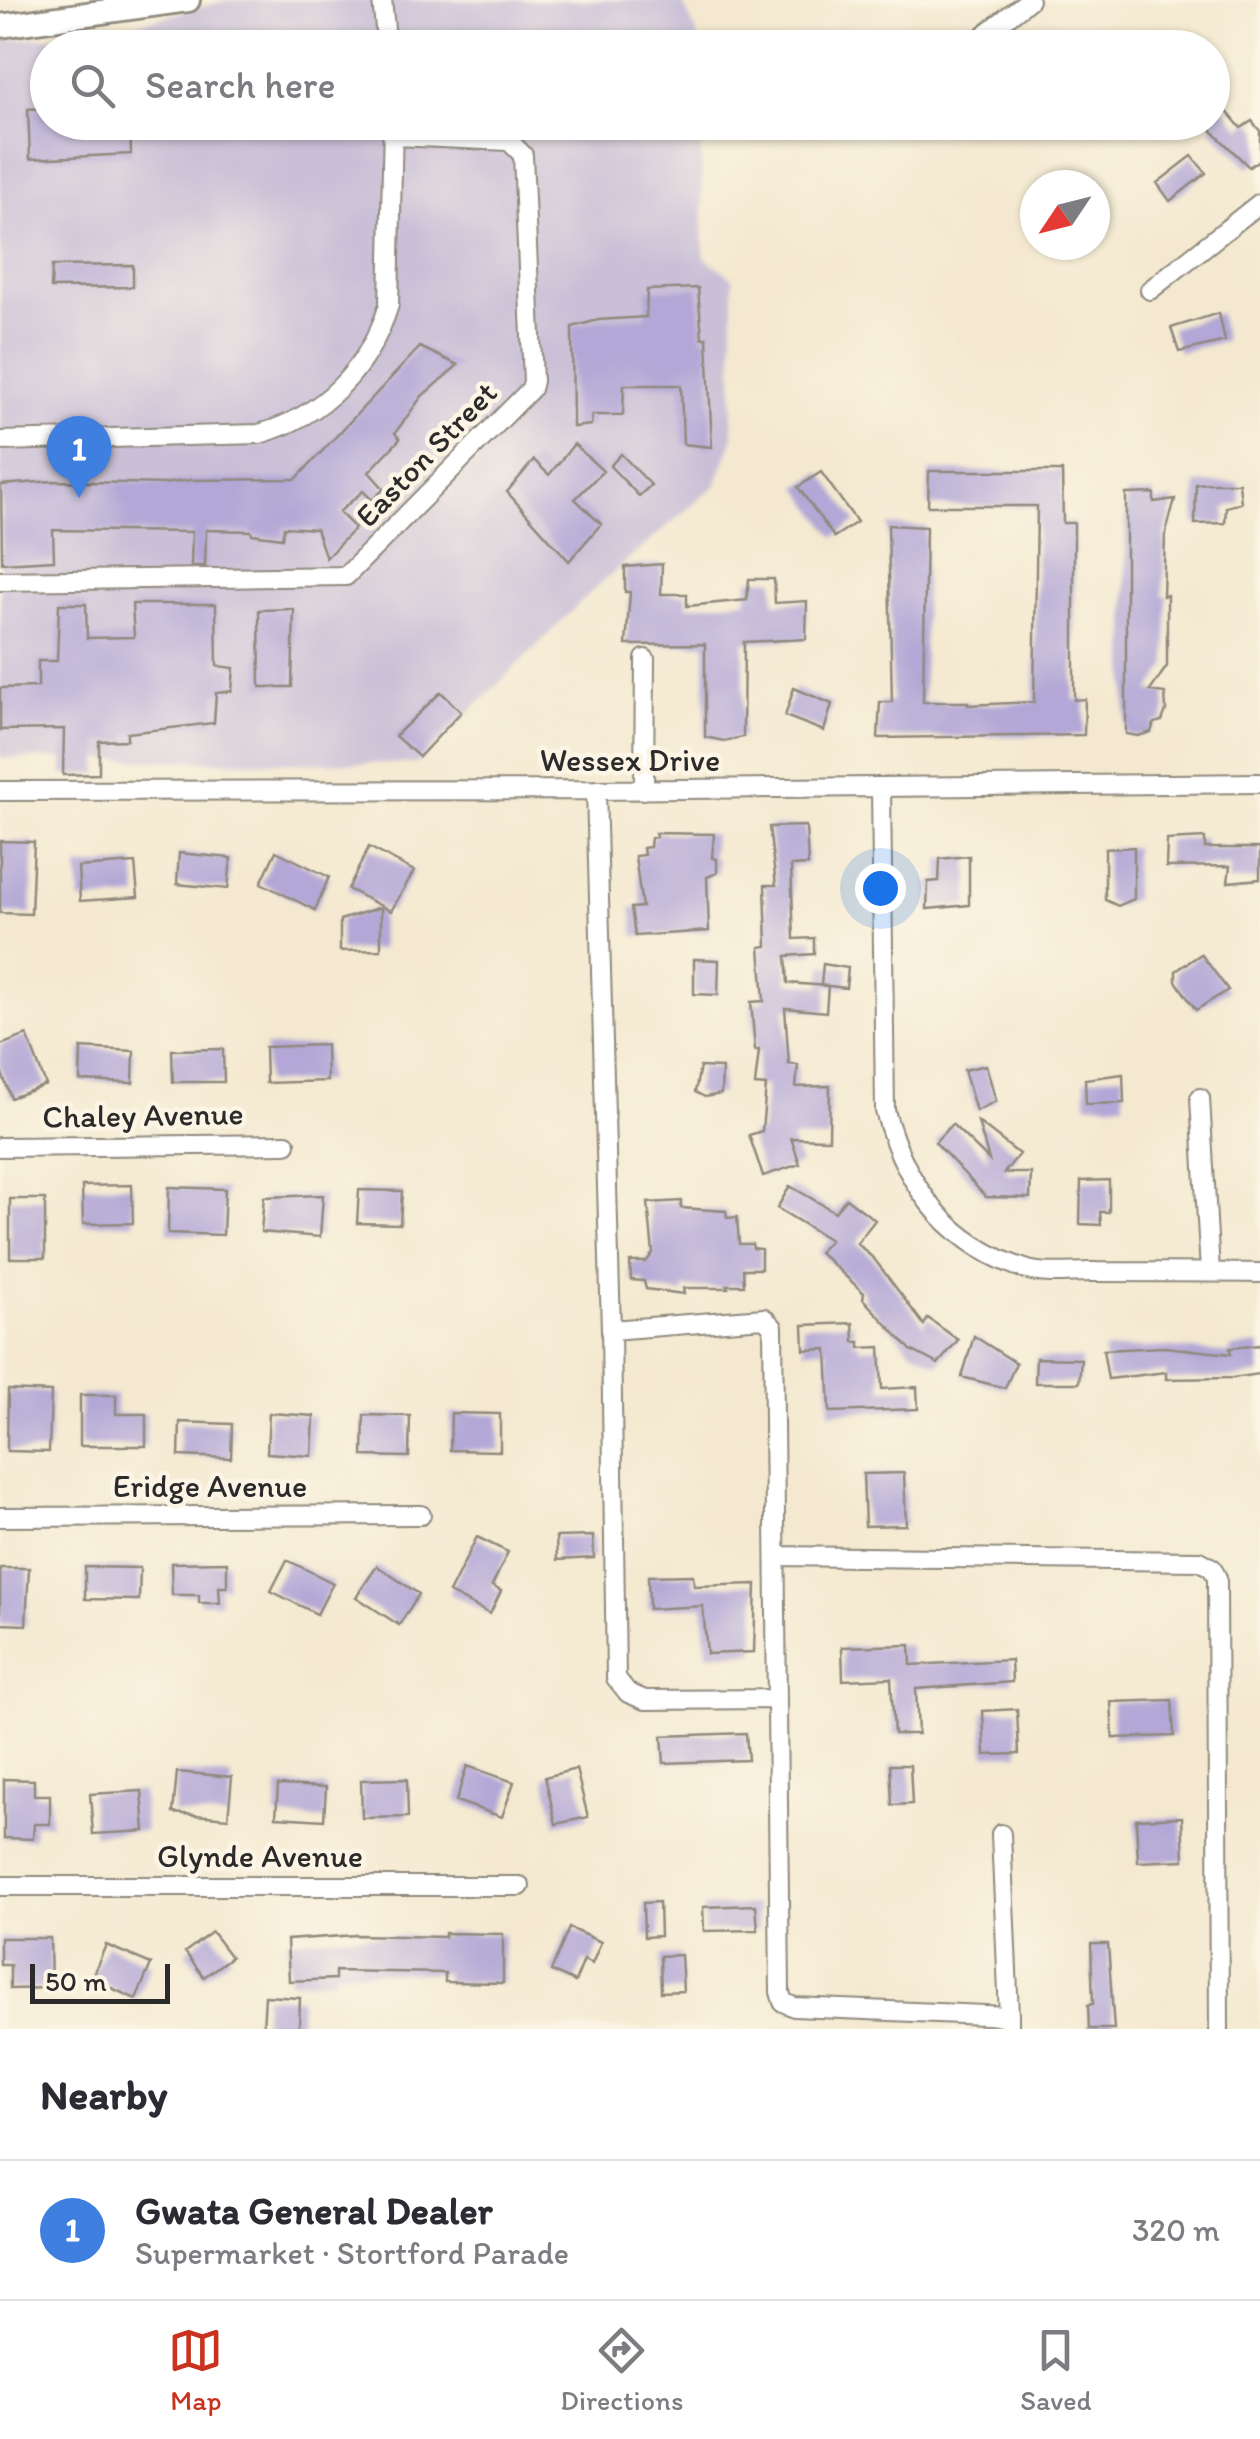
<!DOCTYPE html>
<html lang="en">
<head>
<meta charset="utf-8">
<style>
	:root { --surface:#fff; --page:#f2f2f3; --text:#2b2b33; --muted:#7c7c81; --line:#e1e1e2; --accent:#c8321e }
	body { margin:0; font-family:Itim,sans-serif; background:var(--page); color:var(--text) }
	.compass { position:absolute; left:1020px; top:170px; width:90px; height:90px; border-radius:50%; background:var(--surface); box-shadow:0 2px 8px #0004; rotate:235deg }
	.scale { position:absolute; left:30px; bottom:25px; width:140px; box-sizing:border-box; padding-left:10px; border:5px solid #2b2b2b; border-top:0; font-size:28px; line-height:35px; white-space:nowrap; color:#2b2b2b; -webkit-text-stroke:8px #fcf5e5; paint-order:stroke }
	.you { position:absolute; left:880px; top:888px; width:35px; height:35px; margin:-25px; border:8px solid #fff; border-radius:50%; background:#1a73e8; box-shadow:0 0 0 15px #1a73e833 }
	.badge { display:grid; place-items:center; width:65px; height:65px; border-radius:50%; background:var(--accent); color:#fff; font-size:32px; font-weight:700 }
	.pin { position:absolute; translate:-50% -82px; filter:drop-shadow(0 2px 5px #0008) }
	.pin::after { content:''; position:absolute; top:52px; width:35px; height:30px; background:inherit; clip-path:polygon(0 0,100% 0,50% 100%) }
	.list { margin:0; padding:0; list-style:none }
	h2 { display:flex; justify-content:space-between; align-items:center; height:130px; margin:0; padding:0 40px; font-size:42px }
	h2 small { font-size:32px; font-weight:400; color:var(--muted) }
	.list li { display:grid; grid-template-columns:65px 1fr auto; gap:30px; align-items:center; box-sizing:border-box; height:140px; padding:0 40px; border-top:2px solid var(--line) }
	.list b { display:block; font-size:38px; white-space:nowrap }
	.list p { margin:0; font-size:32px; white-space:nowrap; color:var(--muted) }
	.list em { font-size:32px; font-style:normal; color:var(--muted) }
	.icon { flex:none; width:55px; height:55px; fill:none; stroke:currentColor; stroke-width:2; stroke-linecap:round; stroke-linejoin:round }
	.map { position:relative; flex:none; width:1260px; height:2029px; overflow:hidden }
	.search { position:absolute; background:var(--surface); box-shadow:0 2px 8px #0004; left:30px; right:30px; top:30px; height:110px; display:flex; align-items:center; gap:25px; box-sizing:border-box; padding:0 35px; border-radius:55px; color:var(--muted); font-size:38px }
	.sheet { height:270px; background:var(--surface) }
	nav { display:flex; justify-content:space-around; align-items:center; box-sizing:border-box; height:140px; border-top:2px solid var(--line); background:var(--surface); font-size:28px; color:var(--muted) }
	nav a { display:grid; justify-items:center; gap:5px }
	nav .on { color:var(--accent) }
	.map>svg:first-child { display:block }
	.industrial { fill:#c9bfd7 }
	.building { fill:#b2a7d6 }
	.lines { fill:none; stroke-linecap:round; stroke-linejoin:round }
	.minor-casing { stroke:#908a7e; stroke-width:22 }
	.tertiary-casing { stroke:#908a7e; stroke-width:28 }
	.minor { stroke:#fff; stroke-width:18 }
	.tertiary { stroke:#fff; stroke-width:22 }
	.labels { text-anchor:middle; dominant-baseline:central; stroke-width:9; stroke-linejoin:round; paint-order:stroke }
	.street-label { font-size:32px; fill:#2b2b2b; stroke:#fcf5e5 }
</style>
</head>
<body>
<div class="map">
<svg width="1260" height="2029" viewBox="0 0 1260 2029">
	<rect width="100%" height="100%" fill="#fcf5e5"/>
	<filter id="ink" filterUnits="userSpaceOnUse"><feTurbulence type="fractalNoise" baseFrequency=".01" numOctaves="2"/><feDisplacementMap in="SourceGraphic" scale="20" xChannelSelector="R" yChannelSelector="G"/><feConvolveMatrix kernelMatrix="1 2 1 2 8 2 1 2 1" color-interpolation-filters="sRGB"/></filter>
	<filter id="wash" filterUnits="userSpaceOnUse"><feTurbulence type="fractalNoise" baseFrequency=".0048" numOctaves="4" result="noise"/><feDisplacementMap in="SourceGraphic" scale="40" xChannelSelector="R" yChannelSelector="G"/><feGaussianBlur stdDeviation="2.25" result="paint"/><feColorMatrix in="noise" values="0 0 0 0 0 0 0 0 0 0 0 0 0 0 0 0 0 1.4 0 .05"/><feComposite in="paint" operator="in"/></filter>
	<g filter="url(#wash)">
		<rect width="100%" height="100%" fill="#f4e9d0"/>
		<path class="industrial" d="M229,0H681L697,33L698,47L48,48V122L700,123L704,257L733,278V440L716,485L597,586L417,764L0,758V40L96,34Z"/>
		<g id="blocks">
			<path class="building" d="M1212,94L1241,128L1252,121L1260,131V159L1249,167L1212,131Z
				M48,108V122H130L131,154L30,159L28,109Z
				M1192,156L1206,173L1170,201L1157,183Z
				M133,265V287L51,288L52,266Z
				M698,288L702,338H707L712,447L683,444L681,385H624L623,415H592L591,425L573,427L572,327L598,320L646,317L647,290Z
				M1219,313L1225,341L1179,352L1171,328Z
				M420,347L458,365L422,396L395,433L400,439L369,472L384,489L372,500L363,491L339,512L355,528L326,558L316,529L284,527L282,538L252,534L251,531L206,530L205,566H191L192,532L53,530L54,560L2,563L1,485L53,481L163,484L190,480L296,479Z
				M574,444L603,471L575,499L601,524L569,561L507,492L534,460L549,475Z
				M621,454L651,485L639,496L610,466Z
				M929,471H1062L1063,523H1074V700L1085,699L1084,735L878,738L880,702H892L888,525L926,527L923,702H968V705L1034,702L1037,506H928Z
				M821,472L857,522L834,537L798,487Z
				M1211,483H1239L1241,503L1226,507L1225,523L1195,524L1196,484Z
				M1154,493V502L1175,499L1165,536L1163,596L1167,595V666L1150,691L1165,693L1166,710L1162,721L1154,723L1151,732L1138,736L1126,734V494Z
				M662,564L661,594H687V606L747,600L749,579H774L775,603L807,601L806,639L744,642L743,737L724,741L705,737V644L626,645L630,592H625V567Z
				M59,604H86L87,638L134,637L132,604H216L217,666L234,668L232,691L216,693L214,723L127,733V740L99,741V774L63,775L64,729L0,730V688L38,687V661H57Z
				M294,609L292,687H260L259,610Z
				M794,688L832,704L824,731L785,716Z
				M441,692L461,712L419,757L395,736Z
				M806,826L808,865L791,866L794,939L814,938V954L786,956L788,983L828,986L826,1012L785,1008L789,1064L798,1065L796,1087L830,1086L829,1139L791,1138L800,1164L763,1176L749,1135L762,1131L766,1086L755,1085L759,1050H755L751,1002L764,1001L760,947L767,946L765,885H776L769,827Z
				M655,833L714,834L712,858L717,859V873L707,877L709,931L635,936L631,908L642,907L635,856L644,855L643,848L650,847L651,838L656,837Z
				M1205,838V848H1260V879L1228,882L1230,866L1166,867L1167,840Z
				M0,841L34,842L31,914L0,913Z
				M369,847L414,871L391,911L348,889Z
				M1134,847V899L1118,906L1105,900V849Z
				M276,851L329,877L315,910L261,883Z
				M179,853L231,858L228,889L177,884Z
				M969,856V905L927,909L928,882L939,881L940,859Z
				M135,863L138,897L80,901L78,867Z
				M381,907V950L340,951V920Z
				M1201,954L1228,990L1196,1010L1176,981V971Z
				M694,959L719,960L718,995L694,994Z
				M823,964L848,968L846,988L821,985Z
				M27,1035L46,1085L11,1098L0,1068V1045Z
				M326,1045L327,1081L266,1083L265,1047Z
				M81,1048L134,1051L133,1083L80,1081Z
				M223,1049L224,1082H173L172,1050Z
				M986,1065L996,1101L976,1111L964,1070Z
				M700,1067L722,1068L721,1094L705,1097L695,1092Z
				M1123,1074L1124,1103L1086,1104L1085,1079Z
				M978,1122L1019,1154L1004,1173H1031L1030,1198L986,1197L935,1142L952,1124L989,1160Z
				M1109,1180V1212H1100L1101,1225L1080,1224L1081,1181Z
				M132,1185L133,1223L83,1224L82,1186Z
				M790,1186L835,1212L846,1198L875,1220L857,1243L875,1260L924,1325L928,1318L958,1340L938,1364L911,1350L863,1299L864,1293L819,1252L830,1240L777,1208Z
				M169,1187L225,1189L223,1235L168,1233Z
				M359,1190L402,1191L400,1224L357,1223Z
				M323,1195L320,1237L261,1232L264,1197Z
				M10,1199H45V1258H10Z
				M681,1201V1208L726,1211L727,1218L737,1217L739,1244H752L753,1248L761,1249V1269H743L744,1285H727L728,1288H683L684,1294L646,1289L644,1281L631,1280L630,1262H646L653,1253L648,1203Z
				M853,1323L854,1342H860V1348L880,1347L882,1389L917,1387L918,1409L830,1412L827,1349L804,1350L803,1325Z
				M974,1336L1016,1363L1005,1388L962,1377Z
				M1260,1345V1374L1232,1378L1166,1379V1372L1108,1379L1103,1350L1164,1347L1231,1354L1230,1348Z
				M1036,1358L1081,1359L1079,1383H1035Z
				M8,1390L51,1392L49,1452L7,1451Z
				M80,1395H116V1414H146V1446H80Z
				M269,1413L314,1416L312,1456L267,1453Z
				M451,1413L500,1414V1451L450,1450Z
				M364,1415L410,1416L409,1457L363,1456Z
				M180,1422L232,1424L231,1458L179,1456Z
				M904,1473L906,1525L865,1526L863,1474Z
				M593,1536L594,1558L557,1560L556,1537Z
				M477,1537L508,1552L492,1586L501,1591L490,1614L449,1593Z
				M287,1560L333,1583L317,1614L271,1591Z
				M227,1562V1587H219L220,1603H199V1595H172L171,1563Z
				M377,1566L419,1594L399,1625L356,1597Z
				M85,1567L140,1568L139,1600L85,1599Z
				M0,1568H29L26,1625L0,1624Z
				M693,1575L694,1586L756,1584L754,1652L707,1654L703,1606L649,1609L648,1576Z
				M910,1645L911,1665L1011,1660L1012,1682L916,1689L918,1734H894L891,1678L843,1680L842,1647Z
				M1172,1700L1174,1736L1113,1738L1111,1702Z
				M1017,1709L1019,1754L985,1755L983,1711Z
				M746,1733L748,1760L664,1763L662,1736Z
				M890,1765H910L912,1804L892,1805Z
				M467,1766L514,1782L502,1817L456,1801Z
				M576,1769L588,1817L556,1824L545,1777Z
				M177,1772L232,1777L228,1818L173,1813Z
				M4,1779L34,1780V1795H50V1824H34L33,1839L4,1838Z
				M407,1779L408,1817L362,1818L361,1780Z
				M278,1785L326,1787L324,1820L276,1817Z
				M142,1791L145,1831L93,1834L90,1794Z
				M1182,1817L1184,1860L1138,1862L1136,1819Z
				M659,1902L660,1936L644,1937L643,1903Z
				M756,1905L758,1930L704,1931L703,1907Z
				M569,1928L601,1942L592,1964L584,1960L575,1982L551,1971Z
				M212,1932L231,1957L204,1977L185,1952Z
				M445,1933L503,1934V1983L445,1982V1973L335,1971V1979L289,1981L287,1940L356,1935L445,1937Z
				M0,1938H50L51,1988L10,1989V1965H0Z
				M1091,1944H1108L1114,2029H1089L1088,2005L1093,2004Z
				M106,1945L151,1964L136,1999L91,1979Z
				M681,1955L683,1991L661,1992L660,1956Z
				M265,1996L300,1998L299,2029H263Z"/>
		</g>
	</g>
	<g filter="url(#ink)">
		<use href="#blocks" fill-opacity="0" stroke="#908a7e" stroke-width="2.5"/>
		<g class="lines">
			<defs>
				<path id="minor" d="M382,0L387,48
					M968,48L1029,0
					M1150,290L1260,203
					M0,441L259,434C324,416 369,368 389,305L393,122
					M0,581L346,576L531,389L533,381L523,155L509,141L395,136
					M881,788L885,1111C906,1188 949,1245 1028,1270C1048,1276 1076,1271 1097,1272C1152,1272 1206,1272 1260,1273
					M596,790L611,1330L616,1678L628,1693L645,1700L777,1699
					M644,790L645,659
					M0,791L596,790L1260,783
					M1200,1098L1210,1272
					M0,1147L286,1144
					M611,1330L764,1318L773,1327L780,1992L783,2002L794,2007L1009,2016V2029
					M0,1517L421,1515
					M776,1556L1200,1561L1212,1568L1217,1578L1219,2029
					M1001,1834L1009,2016
					M0,1886H520"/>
				<path id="tertiary" d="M0,26L188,0"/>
			</defs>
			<use href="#minor" class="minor-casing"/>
			<use href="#tertiary" class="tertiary-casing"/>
			<use href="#minor" class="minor"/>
			<use href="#tertiary" class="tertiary"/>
		</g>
	</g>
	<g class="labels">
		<g class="street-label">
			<text transform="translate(426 454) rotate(-46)">Easton Street</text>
			<text x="630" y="760">Wessex Drive</text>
			<text transform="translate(143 1115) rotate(-1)">Chaley Avenue</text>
			<text x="210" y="1486">Eridge Avenue</text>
			<text x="260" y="1856">Glynde Avenue</text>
		</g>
	</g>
</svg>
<svg class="compass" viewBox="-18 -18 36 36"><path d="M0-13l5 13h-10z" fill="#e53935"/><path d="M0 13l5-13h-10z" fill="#7c7c81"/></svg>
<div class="scale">50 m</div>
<div class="you"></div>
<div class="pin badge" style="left:79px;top:498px;background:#3f7fe0">1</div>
<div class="search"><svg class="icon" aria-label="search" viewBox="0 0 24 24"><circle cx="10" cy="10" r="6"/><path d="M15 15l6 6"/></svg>Search here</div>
</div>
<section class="sheet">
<h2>Nearby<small></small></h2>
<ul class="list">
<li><span class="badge" style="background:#3f7fe0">1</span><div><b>Gwata General Dealer</b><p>Supermarket · Stortford Parade</p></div><em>320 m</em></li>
</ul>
</section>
<nav>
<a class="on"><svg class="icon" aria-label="map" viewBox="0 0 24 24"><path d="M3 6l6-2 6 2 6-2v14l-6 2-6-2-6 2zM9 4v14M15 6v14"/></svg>Map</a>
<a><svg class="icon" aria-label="directions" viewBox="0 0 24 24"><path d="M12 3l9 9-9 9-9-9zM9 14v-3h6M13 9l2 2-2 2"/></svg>Directions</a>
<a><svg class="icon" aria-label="saved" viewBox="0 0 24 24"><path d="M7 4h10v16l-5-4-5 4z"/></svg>Saved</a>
</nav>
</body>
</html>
